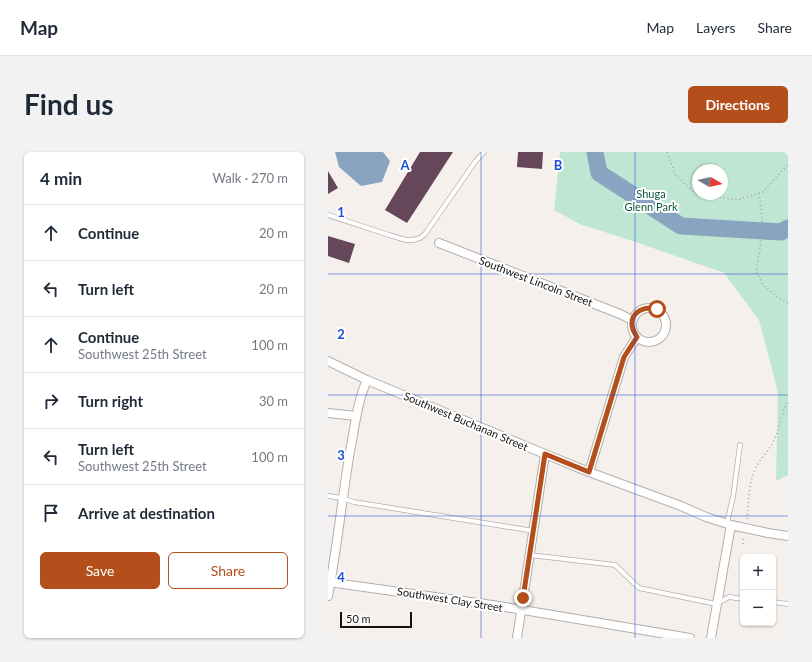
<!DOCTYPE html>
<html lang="en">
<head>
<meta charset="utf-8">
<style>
	:root { --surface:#fff; --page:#f2f2f3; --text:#1f2937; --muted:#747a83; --line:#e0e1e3; --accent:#b44f1c }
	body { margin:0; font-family:Lato,sans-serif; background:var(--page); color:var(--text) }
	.controls { position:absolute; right:12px; bottom:12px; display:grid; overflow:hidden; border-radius:6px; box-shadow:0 1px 3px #0004 }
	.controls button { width:36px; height:36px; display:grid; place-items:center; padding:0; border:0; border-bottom:1px solid var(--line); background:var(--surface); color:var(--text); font:20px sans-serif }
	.compass { position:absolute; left:364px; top:12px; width:36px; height:36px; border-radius:50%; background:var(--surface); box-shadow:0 1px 3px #0004; rotate:99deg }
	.scale { position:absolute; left:12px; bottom:10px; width:72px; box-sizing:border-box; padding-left:4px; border:2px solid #141211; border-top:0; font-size:11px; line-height:14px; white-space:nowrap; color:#141211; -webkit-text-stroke:3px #fff; paint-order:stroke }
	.stop { position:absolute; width:12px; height:12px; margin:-9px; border:3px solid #b44f1c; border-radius:50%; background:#fff }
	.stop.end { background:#b44f1c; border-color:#fff; box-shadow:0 1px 4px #0008 }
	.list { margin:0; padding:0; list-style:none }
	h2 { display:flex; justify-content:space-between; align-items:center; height:52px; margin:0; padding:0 16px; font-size:17px }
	h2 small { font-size:13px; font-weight:400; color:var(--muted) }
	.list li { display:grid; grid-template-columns:26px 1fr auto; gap:12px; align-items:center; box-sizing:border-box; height:56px; padding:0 16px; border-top:1px solid var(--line) }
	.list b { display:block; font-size:15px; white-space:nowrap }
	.list p { margin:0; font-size:13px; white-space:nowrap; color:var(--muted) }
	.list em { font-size:13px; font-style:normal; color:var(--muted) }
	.actions { display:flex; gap:8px; padding:12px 16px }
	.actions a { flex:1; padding:9px 0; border:1px solid var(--accent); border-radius:6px; text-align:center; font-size:14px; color:var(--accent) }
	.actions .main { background:var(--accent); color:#fff }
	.icon { flex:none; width:22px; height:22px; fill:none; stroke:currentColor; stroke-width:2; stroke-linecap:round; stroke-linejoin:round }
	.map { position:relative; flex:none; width:460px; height:486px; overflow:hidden; border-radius:6px }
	header { display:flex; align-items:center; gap:24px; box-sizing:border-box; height:56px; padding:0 20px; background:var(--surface); border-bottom:1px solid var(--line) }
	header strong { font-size:19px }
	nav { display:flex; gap:22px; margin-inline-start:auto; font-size:14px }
	.intro { display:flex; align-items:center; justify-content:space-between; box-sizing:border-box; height:96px; padding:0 24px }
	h1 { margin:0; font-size:28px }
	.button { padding:10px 18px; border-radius:6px; background:var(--accent); color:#fff; font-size:14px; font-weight:700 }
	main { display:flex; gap:24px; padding:0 24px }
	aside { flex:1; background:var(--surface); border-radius:6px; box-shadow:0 1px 3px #0004 }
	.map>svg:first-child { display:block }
	.green { fill:#bfe6d2; fill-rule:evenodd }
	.water { fill:#89a4c1 }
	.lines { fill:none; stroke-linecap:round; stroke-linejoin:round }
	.river { stroke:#89a4c1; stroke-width:17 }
	.building { fill:#664659 }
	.service-casing { stroke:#b3aeab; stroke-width:5.5 }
	.minor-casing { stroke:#b3aeab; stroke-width:10 }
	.path { stroke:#a4a09d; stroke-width:1.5; stroke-dasharray:1 3; stroke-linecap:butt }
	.service { stroke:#fff; stroke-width:4 }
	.minor { stroke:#fff; stroke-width:8 }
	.route { stroke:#b44f1c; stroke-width:5 }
	.grid { fill:none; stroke:#1d4ed8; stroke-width:1; stroke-opacity:0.55 }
	.labels { text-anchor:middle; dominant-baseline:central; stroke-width:4; stroke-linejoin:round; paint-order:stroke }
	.park-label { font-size:11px; fill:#0b5439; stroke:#fff }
	.street-label { font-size:11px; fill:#141211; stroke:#fff }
	.grid-label { font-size:13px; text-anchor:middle; font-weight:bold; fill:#1d4ed8; stroke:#fff; stroke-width:4; stroke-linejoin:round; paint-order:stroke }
</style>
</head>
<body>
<header>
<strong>Map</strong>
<nav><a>Map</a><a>Layers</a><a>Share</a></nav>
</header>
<div class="intro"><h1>Find us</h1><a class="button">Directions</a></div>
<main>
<aside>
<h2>4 min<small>Walk · 270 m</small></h2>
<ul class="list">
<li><svg class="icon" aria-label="ahead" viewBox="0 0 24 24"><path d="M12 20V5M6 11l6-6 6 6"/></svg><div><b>Continue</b></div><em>20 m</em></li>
<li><svg class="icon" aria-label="left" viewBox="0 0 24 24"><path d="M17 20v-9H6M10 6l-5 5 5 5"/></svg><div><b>Turn left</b></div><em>20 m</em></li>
<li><svg class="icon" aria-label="ahead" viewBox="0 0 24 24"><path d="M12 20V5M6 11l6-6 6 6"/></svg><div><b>Continue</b><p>Southwest 25th Street</p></div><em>100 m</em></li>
<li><svg class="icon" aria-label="right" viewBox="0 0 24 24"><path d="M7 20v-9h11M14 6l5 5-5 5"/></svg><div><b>Turn right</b></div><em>30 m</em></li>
<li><svg class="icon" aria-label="left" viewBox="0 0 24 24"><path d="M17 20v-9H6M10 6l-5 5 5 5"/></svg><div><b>Turn left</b><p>Southwest 25th Street</p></div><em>100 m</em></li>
<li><svg class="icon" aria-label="arrive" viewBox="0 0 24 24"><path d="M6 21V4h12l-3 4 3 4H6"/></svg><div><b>Arrive at destination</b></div></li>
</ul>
<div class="actions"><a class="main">Save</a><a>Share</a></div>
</aside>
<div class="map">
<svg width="460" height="486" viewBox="0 0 460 486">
	<rect width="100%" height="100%" fill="#f6f0ed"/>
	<path class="green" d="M232,0H460V323L448,329L450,240L431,168L396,121L305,89L254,73L226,58ZM370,18H394V42H370Z"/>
	<path class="water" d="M7,0H55L62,9L54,30L33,34L11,15Z"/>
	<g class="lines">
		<path class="river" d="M267,0L271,21L353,74L453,80L460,76"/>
	</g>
	<path class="building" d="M92,0H125L79,71L57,58Z
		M190,0H215L214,17L189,15Z
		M0,19L10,36L0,42Z
		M0,84L27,92L21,111L0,104Z"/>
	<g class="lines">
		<defs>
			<path id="service" d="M0,63L61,83L78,88H85L92,86L97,82L147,10L156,0
				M0,344L14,346L26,350L206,379
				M399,371L405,345L412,293
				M202,403L287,413L311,436L388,452L401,445L415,447
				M445,450L460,452"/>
			<path id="minor" d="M111,91L292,162L304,168
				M304 173a17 17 0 1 1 34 0a17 17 0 1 1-34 0Z
				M0,209L39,228L217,302L261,320L353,354L378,365L403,373L440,381L460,384
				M0,261L28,264
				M261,320L296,205L309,185
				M0,430L171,454L362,486
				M0,444C9,396 14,347 22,299C27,275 29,250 39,228
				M189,486L217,302
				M383,486L403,373"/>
		</defs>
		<use href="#service" class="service-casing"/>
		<use href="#minor" class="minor-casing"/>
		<path class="path" d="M339,0L348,24L367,41L370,42
			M431,41L434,65L432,97L428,119L435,133L452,147L460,151
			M372,42L409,48L435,40L460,12
			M419,367C421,350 420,333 427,318C431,308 439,301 444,292C452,278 453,262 460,248
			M415,392L416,384"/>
		<use href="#service" class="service"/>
		<use href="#minor" class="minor"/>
	</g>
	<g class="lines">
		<path class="route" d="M195,446L217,302L261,320L296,205L309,185C307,181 304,178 304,173C303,159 317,154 329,157"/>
	</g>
	<path class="grid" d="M153,0V486M307,0V486M0,122H460M0,243H460M0,364H460"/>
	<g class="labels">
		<g class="park-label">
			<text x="323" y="41">Shuga<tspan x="323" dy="13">Glenn Park</tspan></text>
		</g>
		<g class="street-label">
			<text transform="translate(208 129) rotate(21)">Southwest Lincoln Street</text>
			<text transform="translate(138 269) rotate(23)">Southwest Buchanan Street</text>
			<text transform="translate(122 447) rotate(9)">Southwest Clay Street</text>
		</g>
	</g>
	<g class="grid-label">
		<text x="77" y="18">A</text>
		<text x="230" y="18">B</text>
		<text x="13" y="65">1</text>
		<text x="13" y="187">2</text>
		<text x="13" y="308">3</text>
		<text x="13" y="430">4</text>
	</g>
</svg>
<div class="controls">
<button>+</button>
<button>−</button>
</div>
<svg class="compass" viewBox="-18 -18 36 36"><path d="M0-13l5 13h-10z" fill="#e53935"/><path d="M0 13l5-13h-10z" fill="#747a83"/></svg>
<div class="scale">50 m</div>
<div class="stop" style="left:329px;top:157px"></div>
<div class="stop end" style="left:195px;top:446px"></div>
</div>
</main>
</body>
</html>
